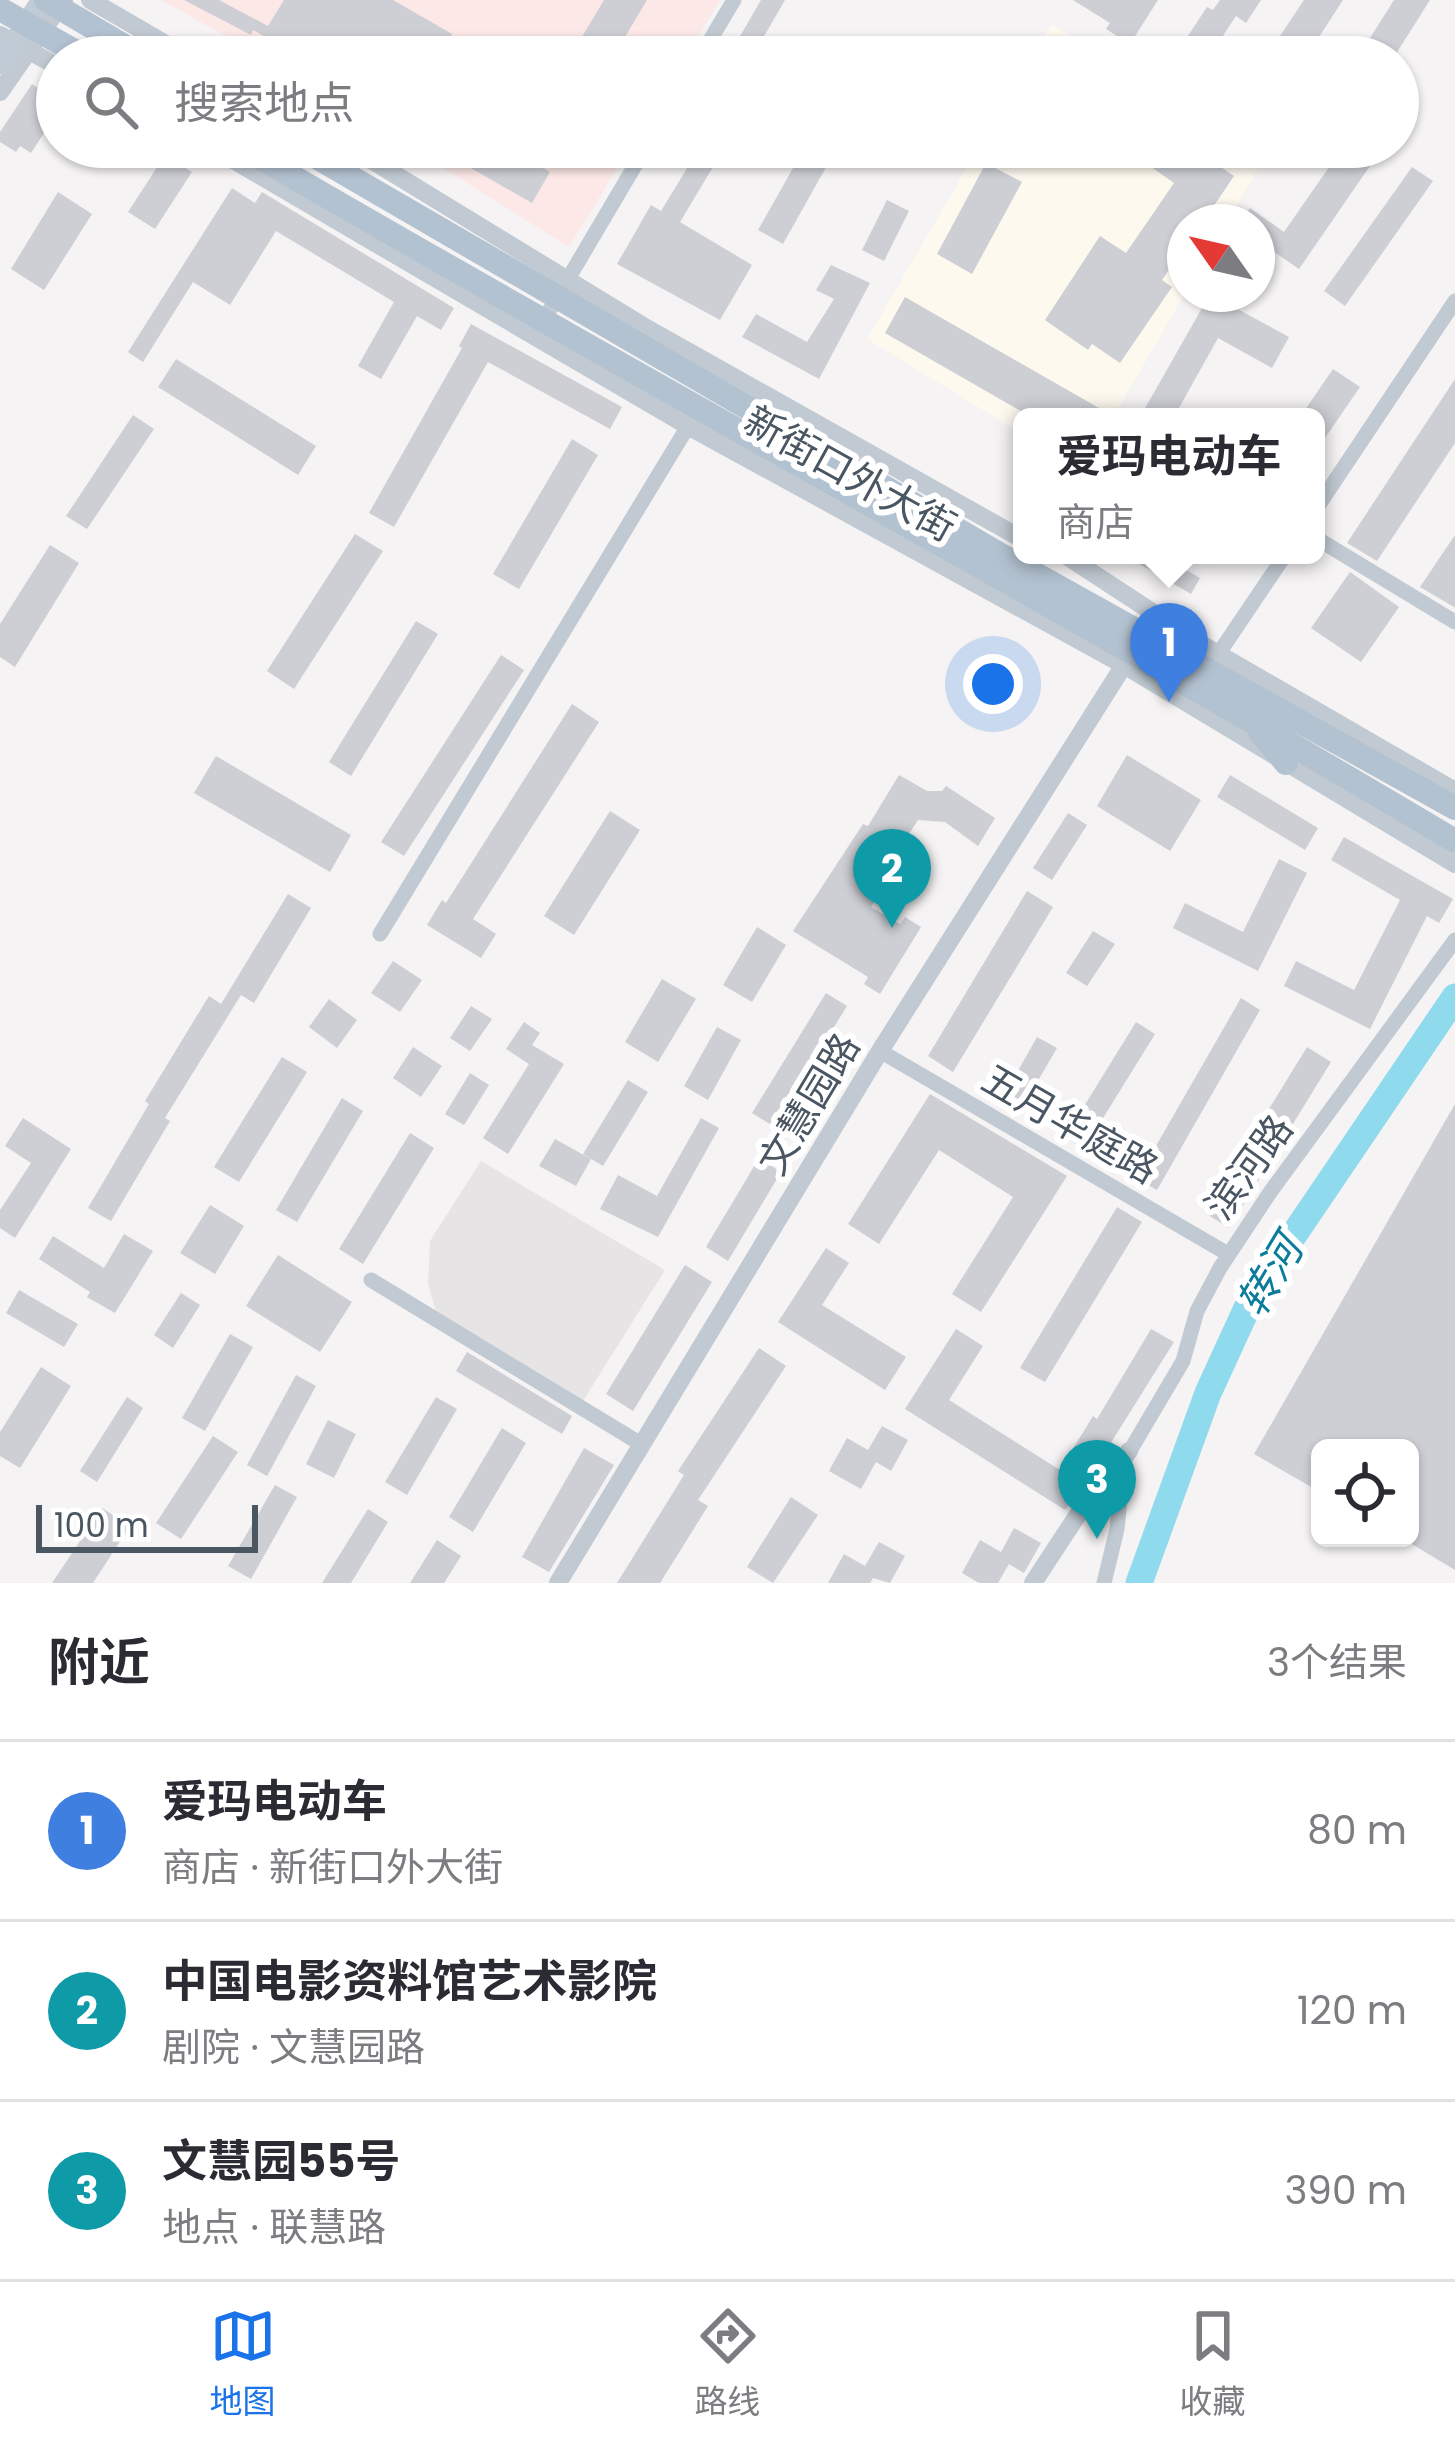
<!DOCTYPE html>
<html lang="zh">
<head>
<meta charset="utf-8">
<style>
	:root { --surface:#fff; --page:#f2f2f3; --text:#2b2b33; --muted:#7c7c81; --line:#e1e1e2; --accent:#1a73e8 }
	body { margin:0; font-family:Poppins,"Noto Sans SC",sans-serif; background:var(--page); color:var(--text) }
	.controls { position:absolute; right:36px; bottom:36px; display:grid; overflow:hidden; border-radius:18px; box-shadow:0 3px 9px #0004 }
	.controls button { width:108px; height:108px; display:grid; place-items:center; padding:0; border:0; border-bottom:3px solid var(--line); background:var(--surface); color:var(--text); font:60px sans-serif }
	.compass { position:absolute; left:1167px; top:204px; width:108px; height:108px; border-radius:50%; background:var(--surface); box-shadow:0 3px 9px #0004; rotate:304deg }
	.scale { position:absolute; left:36px; bottom:30px; width:222px; box-sizing:border-box; padding-left:12px; border:6px solid #4a5661; border-top:0; font-size:33px; line-height:42px; white-space:nowrap; color:#4a5661; -webkit-text-stroke:9px #fff; paint-order:stroke }
	.you { position:absolute; left:993px; top:684px; width:42px; height:42px; margin:-30px; border:9px solid #fff; border-radius:50%; background:#1a73e8; box-shadow:0 0 0 18px #1a73e833 }
	.badge { display:grid; place-items:center; width:78px; height:78px; border-radius:50%; background:var(--accent); color:#fff; font-size:39px; font-weight:700 }
	.pin { position:absolute; translate:-50% -99px; filter:drop-shadow(0 3px 6px #0008) }
	.pin::after { content:''; position:absolute; top:63px; width:42px; height:36px; background:inherit; clip-path:polygon(0 0,100% 0,50% 100%) }
	.popup { position:absolute; left:1013px; top:408px; width:312px; height:156px; box-sizing:border-box; display:grid; place-content:center; border-radius:18px; background:var(--surface); filter:drop-shadow(0 3px 9px #0005); font-size:39px; white-space:nowrap; color:var(--muted) }
	.popup b { font-size:45px; color:var(--text) }
	.popup::after { content:''; position:absolute; left:50%; top:100%; margin-left:-24px; border:24px solid transparent; border-top-color:var(--surface) }
	.list { margin:0; padding:0; list-style:none }
	h2 { display:flex; justify-content:space-between; align-items:center; height:156px; margin:0; padding:0 48px; font-size:51px }
	h2 small { font-size:39px; font-weight:400; color:var(--muted) }
	.list li { display:grid; grid-template-columns:78px 1fr auto; gap:36px; align-items:center; box-sizing:border-box; height:180px; padding:0 48px; border-top:3px solid var(--line) }
	.list b { display:block; font-size:45px; white-space:nowrap }
	.list p { margin:0; font-size:39px; white-space:nowrap; color:var(--muted) }
	.list em { font-size:39px; font-style:normal; color:var(--muted) }
	.icon { flex:none; width:66px; height:66px; fill:none; stroke:currentColor; stroke-width:2; stroke-linecap:round; stroke-linejoin:round }
	.map { position:relative; flex:none; width:1455px; height:1583px; overflow:hidden }
	.search { position:absolute; background:var(--surface); box-shadow:0 3px 9px #0004; left:36px; right:36px; top:36px; height:132px; display:flex; align-items:center; gap:30px; box-sizing:border-box; padding:0 42px; border-radius:66px; color:var(--muted); font-size:45px }
	.sheet { height:696px; background:var(--surface) }
	nav { display:flex; justify-content:space-around; align-items:center; box-sizing:border-box; height:168px; border-top:3px solid var(--line); background:var(--surface); font-size:33px; color:var(--muted) }
	nav a { display:grid; justify-items:center; gap:6px }
	nav .on { color:var(--accent) }
	.map>svg:first-child { display:block }
	.commercial { fill:#fdf9ef }
	.education { fill:#e6e4e5 }
	.medical { fill:#fce8e6 }
	.lines { fill:none; stroke-linecap:round; stroke-linejoin:round }
	.river { stroke:#90daee; stroke-width:27 }
	.building { fill:#cdcfd5 }
	.minor { stroke:#c1cad2; stroke-width:15 }
	.tertiary { stroke:#c1cad2; stroke-width:18 }
	.secondary { stroke:#c1cbd6; stroke-width:21 }
	.primary { stroke:#b3c2d1; stroke-width:24 }
	.labels { text-anchor:middle; dominant-baseline:central; stroke-width:12; stroke-linejoin:round; paint-order:stroke }
	.street-label { font-size:39px; fill:#4a5661; stroke:#fff }
	.water-label { font-size:42px; font-style:italic; fill:#0c7c9b; stroke:#fff }
</style>
</head>
<body>
<div class="map">
<svg width="1455" height="1583" viewBox="0 0 1455 1583">
	<rect width="100%" height="100%" fill="#f5f3f3"/>
	<path class="commercial" d="M1052,24L1103,57H1032Z
		M979,147H1242L1263,160L1227,222H1185V294L1113,417H1022V434L867,339Z"/>
	<path class="education" d="M481,1161L665,1270L583,1401L437,1315L428,1284L430,1241Z"/>
	<path class="medical" d="M161,0H720L685,57H264Z
		M410,147H630L569,247Z"/>
	<g class="lines">
		<path class="river" d="M1139,1583L1208,1393L1253,1295L1455,997"/>
	</g>
	<path class="building" d="M184,0H219L268,26L284,0H393L452,34L439,57H300L253,30L251,35Z
		M604,0H647L613,57H570Z
		M761,0H785L752,57H728Z
		M1073,0H1158L1130,44L1106,29L1110,23Z
		M1220,0H1261L1246,23L1236,16L1209,57H1174L1207,7L1213,10Z
		M1304,0H1343L1306,57H1279L1270,51Z
		M1394,0H1430L1394,57H1358Z
		M32,84L52,98L48,104L57,113L31,153L20,146L16,152L0,142V132Z
		M434,147H506L550,172L532,203Z
		M700,147H725L680,222L752,265L720,320L617,264L651,205L661,211Z
		M805,147H824L834,153L783,244L758,230Z
		M1123,147H1192L1234,176L1203,222H1185V247L1162,280L1172,287L1120,363L1092,344L1088,350L1045,320L1100,236L1126,253L1174,183Z
		M1343,147H1383L1299,269L1257,240V222H1240L1250,208L1284,232Z
		M165,155L192,172L155,229L128,212Z
		M986,163L1022,182L972,274L937,254Z
		M1412,167L1433,181L1345,306L1324,291Z
		M232,188L255,203L262,192L454,308L441,330L417,316L381,379L358,366L394,302L276,231L230,305L193,282L143,362L128,352Z
		M58,192L92,214L44,290L11,269Z
		M887,200L909,211L884,261L862,250Z
		M831,265L870,283L819,379L742,337L756,314L807,342L834,299L816,290Z
		M1210,294L1289,337L1272,368L1218,338L1174,417H1140Z
		M905,297L1099,408L1094,417H1031L885,333Z
		M471,324L622,407L610,429L488,362L394,527L369,513L462,348L459,346Z
		M176,359L316,446L298,475L158,387Z
		M1333,369L1360,387L1316,451V417H1300Z
		M1455,379V443L1377,561L1347,543Z
		M133,415L154,429L87,529L66,516Z
		M572,439L598,455L519,589L493,574Z
		M355,534L383,551L294,689L267,671Z
		M1455,535V606L1454,607L1420,587Z
		M50,545L79,563L15,667L0,657V624Z
		M1124,555H1160L1200,578L1191,594Z
		M1350,572L1399,607L1361,662L1311,628Z
		M416,621L438,634L351,776L329,762Z
		M501,655L524,670L404,856L381,842Z
		M572,704L599,722L473,919L496,934L481,958L427,925L442,900L446,903Z
		M1127,755L1201,800L1170,851L1097,806Z
		M216,756L351,835L330,872L194,793Z
		M899,775L927,791H942L946,786L995,818L978,846L945,822L918,820L901,846L906,849L871,907L900,924L905,917L921,927L880,994L864,984L868,977L793,931L863,824L868,826Z
		M1230,775L1318,828L1305,850L1217,797Z
		M610,811L640,830L574,935L544,916Z
		M1068,813L1087,825L1052,880L1033,868Z
		M1344,837L1453,899L1439,923L1427,916L1370,1029L1284,986L1296,961L1354,990L1400,900L1331,860Z
		M1279,859L1307,873L1258,971L1173,928L1185,903L1243,932Z
		M1027,891L1053,907L953,1072L928,1056Z
		M288,894L311,908L254,1003L241,995L165,1118L170,1121L111,1221L88,1208L149,1104L145,1101L209,996L221,1004Z
		M757,927L786,945L752,1002L723,985Z
		M1093,931L1115,944L1087,986L1066,973Z
		M393,961L422,980L400,1012L371,993Z
		M662,979L696,999L658,1062L625,1042Z
		M826,993L847,1006L773,1126L752,1113Z
		M1241,998L1260,1010L1157,1190L1137,1179Z
		M329,999L357,1020L337,1048L309,1027Z
		M471,1006L492,1019L470,1051L450,1038Z
		M524,1022L540,1033L532,1045L564,1064L508,1154L483,1138L529,1064L506,1049Z
		M1136,1022L1155,1034L1084,1149L1065,1137Z
		M717,1027L741,1040L708,1100L684,1086Z
		M1037,1037L1057,1048L1025,1103L1006,1092Z
		M413,1047L442,1066L421,1097L393,1078Z
		M1307,1047L1331,1062L1229,1228L1205,1213Z
		M282,1057L307,1072L239,1182L214,1167Z
		M470,1073L489,1085L464,1125L445,1114Z
		M628,1080L648,1092L603,1166L583,1154Z
		M930,1094L1067,1176L981,1312L952,1294L1013,1197L939,1150L879,1244L848,1224Z
		M342,1098L363,1111L297,1222L276,1210Z
		M1455,1104V1570L1410,1543V1448H1320V1492L1254,1454Z
		M23,1118L71,1149L15,1238L0,1228V1210L31,1163L5,1146Z
		M701,1118L719,1128L658,1237L600,1209L618,1175L657,1196Z
		M410,1133L434,1148L363,1264L339,1249Z
		M555,1139L591,1159L576,1186L539,1166Z
		M759,1158L781,1172L728,1261L706,1247Z
		M210,1205L244,1226L215,1274L180,1253Z
		M1117,1207L1142,1222L1045,1382L1020,1368Z
		M124,1234L153,1251L115,1313L87,1297L90,1292L39,1259L53,1236L104,1268Z
		M826,1248L849,1263L822,1305L906,1357L885,1390L778,1322Z
		M278,1255L352,1302L320,1352L246,1306Z
		M685,1265L712,1282L633,1411L606,1394Z
		M19,1290L78,1324L64,1347L6,1313Z
		M181,1293L200,1305L173,1348L154,1335Z
		M956,1329L983,1346L949,1400L1060,1470L1093,1416L1097,1419L1151,1329L1174,1342L1087,1481L1065,1510L905,1409Z
		M230,1334L253,1347L205,1431L182,1418Z
		M759,1348L786,1366L698,1500L708,1506L660,1583H617L684,1475L678,1471Z
		M467,1352L572,1416L562,1434L456,1371Z
		M41,1367L71,1386L20,1468L0,1456V1432Z
		M296,1375L316,1386L267,1476L247,1465Z
		M127,1397L143,1408L97,1482L80,1471Z
		M436,1397L457,1409L407,1495L385,1482Z
		M328,1420L356,1434L334,1478L306,1464Z
		M882,1426L908,1440L891,1471L876,1462L861,1489L829,1471L847,1438L868,1450Z
		M502,1428L526,1443L473,1532L449,1517Z
		M213,1436L238,1452L181,1539L156,1523Z
		M584,1448L614,1465L549,1572L522,1557Z
		M275,1485L297,1497L251,1579L228,1566Z
		M791,1497L818,1515L773,1583L747,1567Z
		M102,1508L130,1526L93,1583H52Z
		M368,1509L388,1522L351,1583H322Z
		M1014,1528L1041,1543L1024,1573L1009,1564L998,1583H979L962,1573L980,1540L1001,1552Z
		M437,1540L461,1556L444,1583H410Z
		M879,1542L905,1556L890,1583L873,1578L870,1583H828L844,1554L865,1566Z"/>
	<g class="lines">
		<path class="minor" d="M700,57L734,0
			M542,323L646,147
			M1316,509L1455,301
			M1316,538L1455,622
			M1213,662L1285,555
			M380,934L693,418
			M880,1051L1228,1254
			M371,1280L641,1444
			M1104,1583L1117,1529L1124,1461L1183,1361L1197,1311L1220,1268L1271,1191L1455,940"/>
		<path class="tertiary" d="M90,0L188,57
			M0,35L57,66
			M0,92L64,0
			M211,147L688,426L1124,665L1455,864
			M350,147L643,326L1022,539
			M1065,555L1201,644L1455,791
			M558,1583L880,1051L1124,665
			M1033,1583L1077,1516L1129,1451"/>
		<path class="secondary" d="M0,64L42,0"/>
		<path class="primary" d="M46,0L143,57
			M0,9L85,57
			M242,147C644,383 1055,602 1455,841
			M299,147L1001,555L1455,808
			M1260,732L1286,763"/>
	</g>
	<g class="labels">
		<g class="street-label">
			<text transform="translate(850 474) rotate(29)">新街口外大街</text>
			<text transform="translate(809 1104) rotate(-59)">文慧园路</text>
			<text transform="translate(1070 1124) rotate(30)">五月华庭路</text>
			<text transform="translate(1249 1167) rotate(-54)">滨河路</text>
		</g>
		<g class="water-label">
			<text transform="translate(1270 1276) rotate(-59)">转河</text>
		</g>
	</g>
</svg>
<div class="controls">
<button><svg class="icon" aria-label="locate" viewBox="0 0 24 24"><circle cx="12" cy="12" r="6"/><path d="M12 2v4M12 18v4M2 12h4M18 12h4"/></svg></button>
</div>
<svg class="compass" viewBox="-18 -18 36 36"><path d="M0-13l5 13h-10z" fill="#e53935"/><path d="M0 13l5-13h-10z" fill="#7c7c81"/></svg>
<div class="scale">100 m</div>
<div class="you"></div>
<div class="pin badge" style="left:1169px;top:702px;background:#3f7fe0">1</div>
<div class="popup"><b>爱玛电动车</b>商店</div>
<div class="pin badge" style="left:892px;top:928px;background:#0f9aa8">2</div>
<div class="pin badge" style="left:1097px;top:1539px;background:#0f9aa8">3</div>
<div class="search"><svg class="icon" aria-label="search" viewBox="0 0 24 24"><circle cx="10" cy="10" r="6"/><path d="M15 15l6 6"/></svg>搜索地点</div>
</div>
<section class="sheet">
<h2>附近<small>3个结果</small></h2>
<ul class="list">
<li><span class="badge" style="background:#3f7fe0">1</span><div><b>爱玛电动车</b><p>商店 · 新街口外大街</p></div><em>80 m</em></li>
<li><span class="badge" style="background:#0f9aa8">2</span><div><b>中国电影资料馆艺术影院</b><p>剧院 · 文慧园路</p></div><em>120 m</em></li>
<li><span class="badge" style="background:#0f9aa8">3</span><div><b>文慧园55号</b><p>地点 · 联慧路</p></div><em>390 m</em></li>
</ul>
</section>
<nav>
<a class="on"><svg class="icon" aria-label="map" viewBox="0 0 24 24"><path d="M3 6l6-2 6 2 6-2v14l-6 2-6-2-6 2zM9 4v14M15 6v14"/></svg>地图</a>
<a><svg class="icon" aria-label="directions" viewBox="0 0 24 24"><path d="M12 3l9 9-9 9-9-9zM9 14v-3h6M13 9l2 2-2 2"/></svg>路线</a>
<a><svg class="icon" aria-label="saved" viewBox="0 0 24 24"><path d="M7 4h10v16l-5-4-5 4z"/></svg>收藏</a>
</nav>
</body>
</html>
